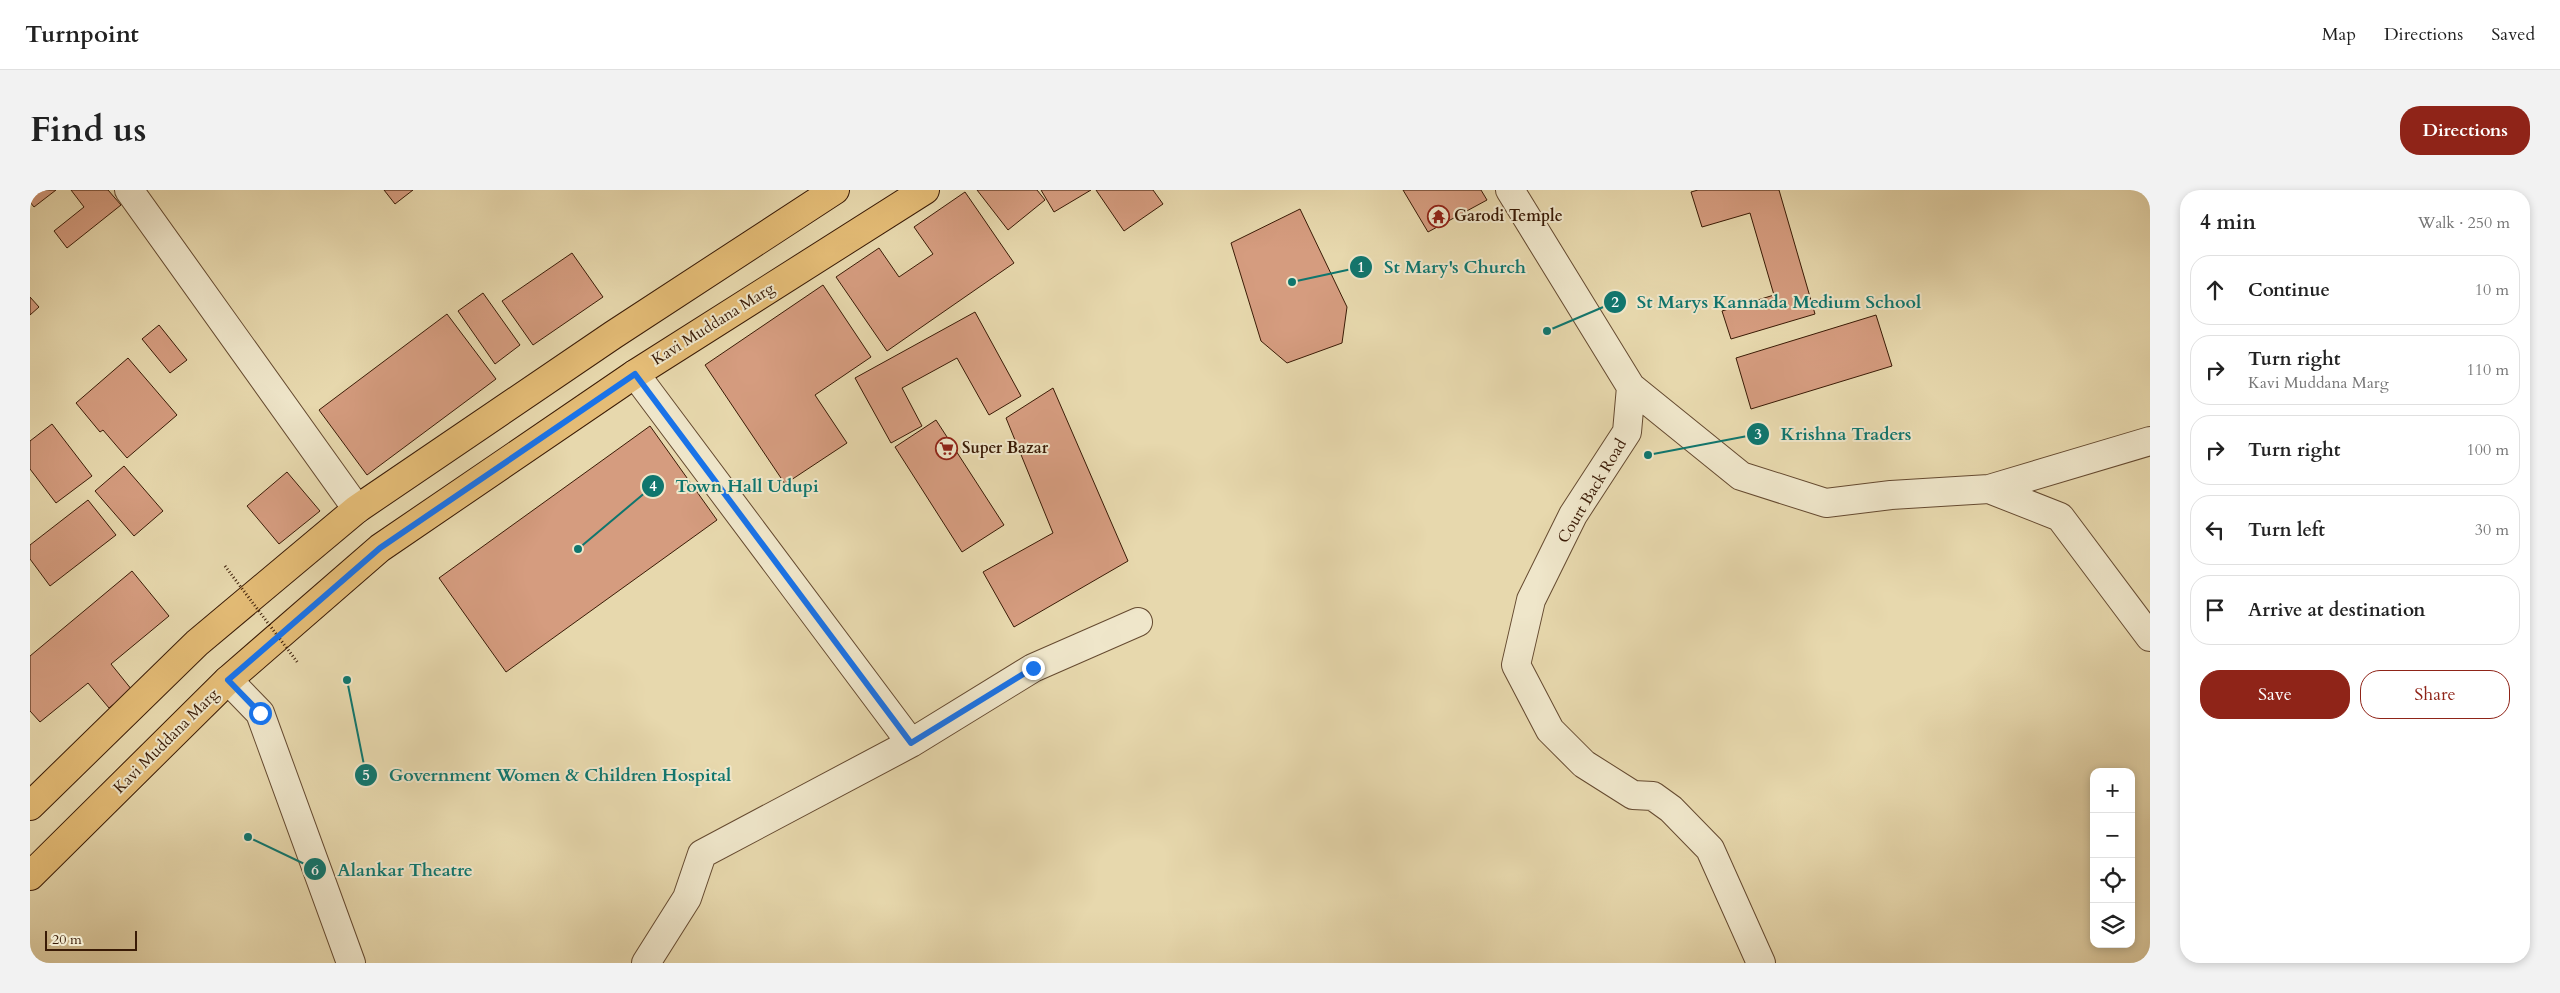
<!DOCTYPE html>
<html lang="en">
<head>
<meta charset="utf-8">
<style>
	:root { --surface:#fff; --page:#f2f2f2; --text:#222; --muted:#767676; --line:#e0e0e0; --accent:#8f2418 }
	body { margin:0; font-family:Cardo,serif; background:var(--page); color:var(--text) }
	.controls { position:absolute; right:15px; bottom:15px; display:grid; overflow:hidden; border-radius:10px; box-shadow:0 2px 8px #0003 }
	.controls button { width:45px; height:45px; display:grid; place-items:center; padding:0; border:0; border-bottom:1px solid var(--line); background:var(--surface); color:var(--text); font:25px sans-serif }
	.scale { position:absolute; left:15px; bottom:12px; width:92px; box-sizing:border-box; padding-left:5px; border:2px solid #3a1b06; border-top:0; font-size:14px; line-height:18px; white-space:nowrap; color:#3a1b06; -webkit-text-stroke:4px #efe6ca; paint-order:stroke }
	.stop { position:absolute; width:15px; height:15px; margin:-11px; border:4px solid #1a73e8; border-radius:50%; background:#fff }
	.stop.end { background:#1a73e8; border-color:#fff; box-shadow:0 1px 5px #0008 }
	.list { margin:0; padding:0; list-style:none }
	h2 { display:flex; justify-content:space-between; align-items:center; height:65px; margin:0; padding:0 20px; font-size:21px }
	h2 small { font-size:16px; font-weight:400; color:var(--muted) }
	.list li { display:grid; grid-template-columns:32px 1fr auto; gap:15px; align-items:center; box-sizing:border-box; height:70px; margin:0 10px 10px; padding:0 10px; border:1px solid var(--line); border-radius:20px }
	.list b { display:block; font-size:19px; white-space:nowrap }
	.list p { margin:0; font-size:16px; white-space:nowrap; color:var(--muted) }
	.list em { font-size:16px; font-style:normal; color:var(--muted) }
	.actions { display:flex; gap:10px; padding:15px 20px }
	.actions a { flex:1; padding:11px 0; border:1px solid var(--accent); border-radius:20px; text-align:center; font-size:18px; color:var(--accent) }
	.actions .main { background:var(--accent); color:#fff }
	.icon { flex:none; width:28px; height:28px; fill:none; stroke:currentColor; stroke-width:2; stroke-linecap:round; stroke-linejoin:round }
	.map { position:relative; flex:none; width:2120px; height:773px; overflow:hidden; border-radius:20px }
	header { display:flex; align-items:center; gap:30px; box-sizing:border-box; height:70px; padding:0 25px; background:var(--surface); border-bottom:1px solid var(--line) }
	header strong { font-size:24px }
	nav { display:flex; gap:28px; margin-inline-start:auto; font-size:18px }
	.intro { display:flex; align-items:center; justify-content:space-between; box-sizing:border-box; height:120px; padding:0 30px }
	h1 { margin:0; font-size:35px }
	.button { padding:12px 22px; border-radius:20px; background:var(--accent); color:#fff; font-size:18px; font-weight:700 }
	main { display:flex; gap:30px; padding:0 30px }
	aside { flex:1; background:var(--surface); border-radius:20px; box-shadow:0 2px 8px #0003 }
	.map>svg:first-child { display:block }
	.building { fill:#d59c7f; stroke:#3a1b06 }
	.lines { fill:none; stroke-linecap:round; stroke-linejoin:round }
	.minor-casing { stroke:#654a30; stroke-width:30 }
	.major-casing { stroke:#3a1b06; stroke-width:30 }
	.minor { stroke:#efe6ca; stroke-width:28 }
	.major { stroke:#e4bc76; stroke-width:28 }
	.path-bridge { stroke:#3a1b06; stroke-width:3; stroke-dasharray:1 2.5; stroke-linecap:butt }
	.route { stroke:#1a73e8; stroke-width:6 }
	.labels { text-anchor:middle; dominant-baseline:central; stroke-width:4; stroke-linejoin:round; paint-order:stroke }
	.poi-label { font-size:16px; font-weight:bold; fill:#3a1b06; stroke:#efe6ca; text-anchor:start }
	.street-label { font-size:16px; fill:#3a1b06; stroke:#efe6ca }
	.leader { fill:none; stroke:#0f766e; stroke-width:2 }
	.callout-dot { fill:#0f766e; stroke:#efe6ca; stroke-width:2 }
	.mark-label { font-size:15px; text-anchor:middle; font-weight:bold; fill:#fff }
	.callout-label { font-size:18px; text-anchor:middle; font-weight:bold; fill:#0f766e; stroke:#efe6ca; stroke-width:4; stroke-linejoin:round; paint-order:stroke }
</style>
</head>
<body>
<header>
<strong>Turnpoint</strong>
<nav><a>Map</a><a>Directions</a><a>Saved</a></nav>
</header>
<div class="intro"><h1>Find us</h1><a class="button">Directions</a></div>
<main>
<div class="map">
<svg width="2120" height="773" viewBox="0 0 2120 773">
	<rect width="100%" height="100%" fill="#e7d8ad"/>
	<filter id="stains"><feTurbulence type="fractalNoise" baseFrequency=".004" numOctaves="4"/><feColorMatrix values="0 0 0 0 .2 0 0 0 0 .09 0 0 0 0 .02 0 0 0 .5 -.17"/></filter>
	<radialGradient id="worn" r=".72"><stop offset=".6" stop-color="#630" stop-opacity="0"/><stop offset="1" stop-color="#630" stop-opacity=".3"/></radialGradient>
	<path class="building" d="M0,0H26L4,17L0,12Z
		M41,0H78L91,15L37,58L24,41L54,17Z
		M354,0H383L365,14Z
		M947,0H1007L1015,10L978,40Z
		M1011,0H1061L1024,22Z
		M1066,0H1123L1133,14L1094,41Z
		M1373,0H1451L1457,10L1398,42Z
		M1668,0H1749L1785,124L1701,149L1692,121L1744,105L1720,23L1672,37L1661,2Z
		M935,2L984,73L857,161L806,87L849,58L869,87L903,64L884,37Z
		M1270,19L1317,117L1312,153L1257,173L1231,151L1201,53Z
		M542,63L573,107L503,155L472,111Z
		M793,95L841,167L785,205L817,253L755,294L675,175Z
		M453,103L490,155L465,174L428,121Z
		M0,107L9,117L0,125Z
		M945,122L991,206L959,225L927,168L872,198L892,236L861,253L825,188Z
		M417,124L466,189L337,285L289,220Z
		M1846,125L1862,176L1721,219L1706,168Z
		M129,135L157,170L140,183L112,149Z
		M98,168L147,225L97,268L73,240L70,242L46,213Z
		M1023,198L1098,371L984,437L953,382L1023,343L976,228Z
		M906,230L974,335L932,362L865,257Z
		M22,234L62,286L26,313L0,279V251Z
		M620,236L687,330L476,482L409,388Z
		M94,276L133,321L104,346L65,301Z
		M257,282L290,321L249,354L217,316Z
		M58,310L86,345L20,396L0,369V355Z
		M102,381L139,426L81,474L102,500L79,518L58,493L10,532L0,521V466Z"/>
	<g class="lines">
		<defs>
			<path id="minor" d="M99,0L327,319
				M1480,0L1601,197L1711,286L1796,313L1861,305L1959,299L2030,327L2120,447
				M605,184L881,553
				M1601,197L1597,242L1543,325L1501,410L1486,475L1520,540L1554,574L1603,605L1623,606L1641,619L1680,659L1731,773
				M1959,299L2120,251
				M198,490L230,523L321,773
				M616,773L657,708L672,664L881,553L1003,478L1108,432"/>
			<path id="major" d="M0,616L167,453L327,319L583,145L805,0
				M0,686L198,490L350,358L605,184L895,0"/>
		</defs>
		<use href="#minor" class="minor-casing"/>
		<use href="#major" class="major-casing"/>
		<use href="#minor" class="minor"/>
		<use href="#major" class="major"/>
		<path class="path-bridge" d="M195,376L268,473"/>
	</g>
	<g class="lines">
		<path class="route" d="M230,523L198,490L350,358L605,184L881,553L1003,478"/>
	</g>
	<defs>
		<symbol id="temple-ring" viewBox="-11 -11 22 22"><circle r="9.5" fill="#efe6ca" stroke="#8f2418" stroke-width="1.5"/><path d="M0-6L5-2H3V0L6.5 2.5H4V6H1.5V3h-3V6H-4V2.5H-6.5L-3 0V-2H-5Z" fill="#8f2418"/></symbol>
		<symbol id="supermarket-ring" viewBox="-11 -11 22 22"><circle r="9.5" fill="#efe6ca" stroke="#8f2418" stroke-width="1.5"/><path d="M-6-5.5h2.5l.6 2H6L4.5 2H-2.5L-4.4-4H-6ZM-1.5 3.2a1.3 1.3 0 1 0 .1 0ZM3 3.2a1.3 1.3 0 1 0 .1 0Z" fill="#8f2418"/></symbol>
	</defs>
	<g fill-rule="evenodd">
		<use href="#temple-ring" x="1396" y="14" width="25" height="25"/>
		<use href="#supermarket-ring" x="904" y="246" width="25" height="25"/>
	</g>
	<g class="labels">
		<g class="poi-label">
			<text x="1424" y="26">Garodi Temple</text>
			<text x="932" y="258">Super Bazar</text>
		</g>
		<g class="street-label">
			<text transform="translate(683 134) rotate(-32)">Kavi Muddana Marg</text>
			<text transform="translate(1562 301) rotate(-59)">Court Back Road</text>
			<text transform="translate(136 551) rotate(-45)">Kavi Muddana Marg</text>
		</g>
	</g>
	<path class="leader" d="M1262 92L1331 77M1517 141L1585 112M1618 265L1728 244M548 359L623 296M317 490L336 585M218 647L285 679"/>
	<g class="callout-dot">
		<circle cx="1262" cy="92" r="5"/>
		<circle cx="1517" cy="141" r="5"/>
		<circle cx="1618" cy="265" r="5"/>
		<circle cx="548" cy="359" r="5"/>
		<circle cx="317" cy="490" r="5"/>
		<circle cx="218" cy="647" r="5"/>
		<circle cx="1331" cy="77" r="12"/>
		<circle cx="1585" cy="112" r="12"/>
		<circle cx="1728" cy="244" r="12"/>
		<circle cx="623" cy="296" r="12"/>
		<circle cx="336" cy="585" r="12"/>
		<circle cx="285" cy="679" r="12"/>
	</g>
	<g class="mark-label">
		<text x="1331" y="82">1</text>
		<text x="1585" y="117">2</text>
		<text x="1728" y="249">3</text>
		<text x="623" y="301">4</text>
		<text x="336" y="590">5</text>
		<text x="285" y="685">6</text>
	</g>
	<g class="callout-label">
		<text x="1425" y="83">St Mary's Church</text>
		<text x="1749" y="118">St Marys Kannada Medium School</text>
		<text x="1816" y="250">Krishna Traders</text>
		<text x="717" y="302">Town Hall Udupi</text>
		<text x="530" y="591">Government Women &amp; Children Hospital</text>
		<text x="375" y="686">Alankar Theatre</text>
	</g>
	<rect width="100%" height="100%" filter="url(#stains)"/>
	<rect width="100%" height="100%" fill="url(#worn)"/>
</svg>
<div class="controls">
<button>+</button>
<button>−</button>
<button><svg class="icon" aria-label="locate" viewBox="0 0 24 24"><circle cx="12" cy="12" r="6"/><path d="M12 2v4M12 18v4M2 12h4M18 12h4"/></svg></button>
<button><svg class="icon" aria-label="layers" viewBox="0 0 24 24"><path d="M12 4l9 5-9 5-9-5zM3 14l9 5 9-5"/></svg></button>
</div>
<div class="scale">20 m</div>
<div class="stop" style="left:230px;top:523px"></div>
<div class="stop end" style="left:1003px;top:478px"></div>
</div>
<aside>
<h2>4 min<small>Walk · 250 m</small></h2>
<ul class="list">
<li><svg class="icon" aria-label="ahead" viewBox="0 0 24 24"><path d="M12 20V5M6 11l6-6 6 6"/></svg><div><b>Continue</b></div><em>10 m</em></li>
<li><svg class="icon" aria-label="right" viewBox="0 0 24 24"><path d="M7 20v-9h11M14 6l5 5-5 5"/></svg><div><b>Turn right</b><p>Kavi Muddana Marg</p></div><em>110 m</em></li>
<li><svg class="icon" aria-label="right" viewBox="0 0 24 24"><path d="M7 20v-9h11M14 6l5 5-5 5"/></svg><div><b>Turn right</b></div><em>100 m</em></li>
<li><svg class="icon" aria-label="left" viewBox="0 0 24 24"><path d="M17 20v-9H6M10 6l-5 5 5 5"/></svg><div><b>Turn left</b></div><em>30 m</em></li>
<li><svg class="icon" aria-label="arrive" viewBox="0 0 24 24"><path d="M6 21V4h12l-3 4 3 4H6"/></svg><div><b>Arrive at destination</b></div></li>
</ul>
<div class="actions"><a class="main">Save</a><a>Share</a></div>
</aside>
</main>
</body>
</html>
